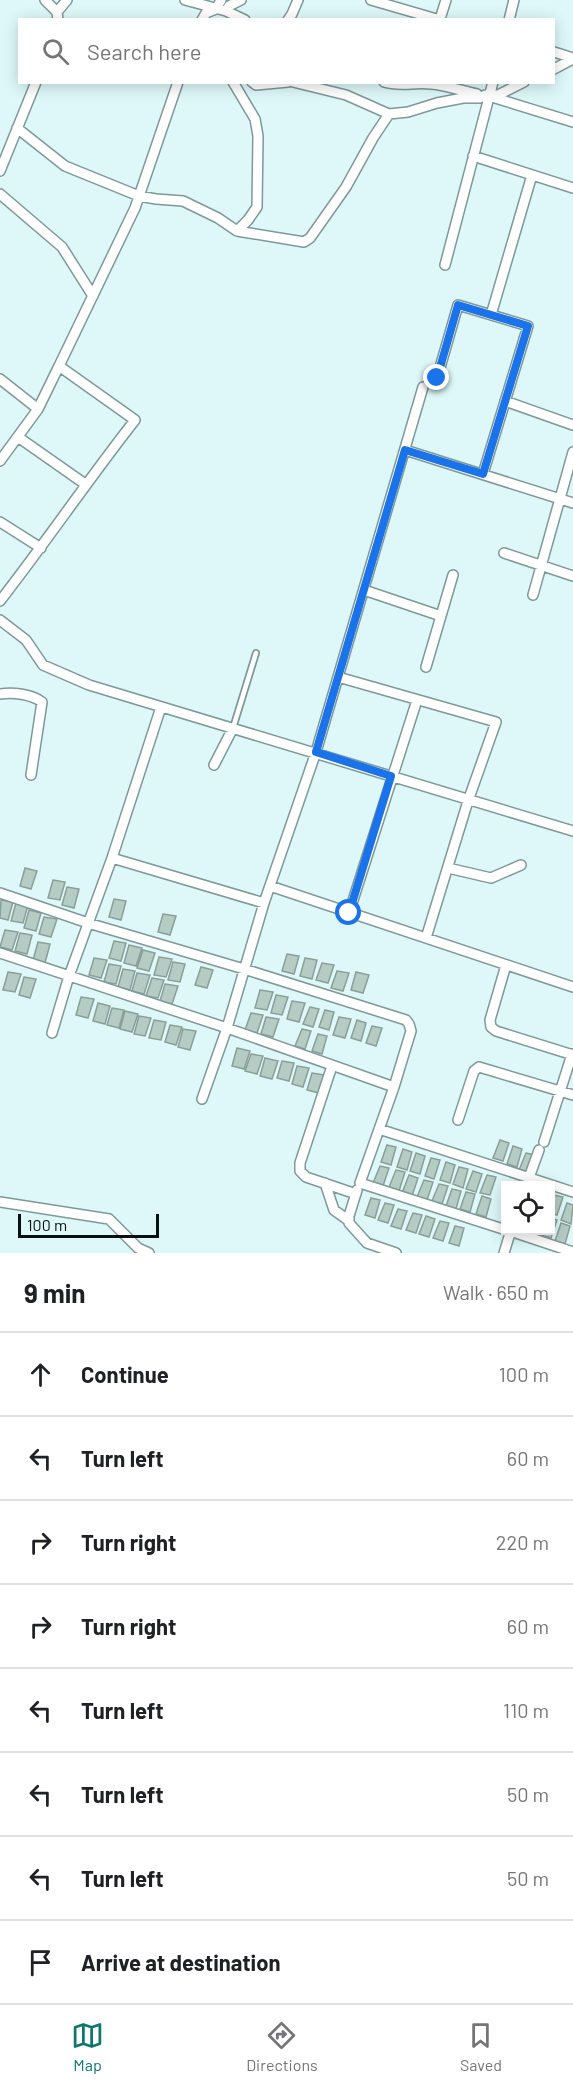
<!DOCTYPE html>
<html lang="en">
<head>
<meta charset="utf-8">
<style>
	:root { --surface:#fff; --page:#f2f2f2; --text:#202124; --muted:#757577; --line:#e0e0e0; --accent:#0f766e }
	body { margin:0; font-family:Barlow,sans-serif; background:var(--page); color:var(--text) }
	.controls { position:absolute; right:18px; bottom:18px; display:grid; overflow:hidden; border-radius:0px; box-shadow:0 3px 15px #0003 }
	.controls button { width:54px; height:54px; display:grid; place-items:center; padding:0; border:0; border-bottom:2px solid var(--line); background:var(--surface); color:var(--text); font:30px sans-serif }
	.scale { position:absolute; left:18px; bottom:15px; width:141px; box-sizing:border-box; padding-left:6px; border:3px solid #070f10; border-top:0; font-size:16px; line-height:21px; white-space:nowrap; color:#070f10; -webkit-text-stroke:4px #def8f9; paint-order:stroke }
	.stop { position:absolute; width:18px; height:18px; margin:-14px; border:4px solid #1a73e8; border-radius:50%; background:#fff }
	.stop.end { background:#1a73e8; border-color:#fff; box-shadow:0 2px 6px #0008 }
	.list { margin:0; padding:0; list-style:none }
	h2 { display:flex; justify-content:space-between; align-items:center; height:78px; margin:0; padding:0 24px; font-size:26px }
	h2 small { font-size:20px; font-weight:400; color:var(--muted) }
	.list li { display:grid; grid-template-columns:39px 1fr auto; gap:18px; align-items:center; box-sizing:border-box; height:84px; padding:0 24px; border-top:2px solid var(--line) }
	.list b { display:block; font-size:22px; white-space:nowrap }
	.list em { font-size:20px; font-style:normal; color:var(--muted) }
	.icon { flex:none; width:33px; height:33px; fill:none; stroke:currentColor; stroke-width:2; stroke-linecap:round; stroke-linejoin:round }
	.map { position:relative; flex:none; width:573px; height:1253px; overflow:hidden }
	.search { position:absolute; background:var(--surface); box-shadow:0 3px 15px #0003; left:18px; right:18px; top:18px; height:66px; display:flex; align-items:center; gap:15px; box-sizing:border-box; padding:0 21px; border-radius:0px; color:var(--muted); font-size:22px }
	.sheet { height:750px; background:var(--surface) }
	nav { display:flex; justify-content:space-around; align-items:center; box-sizing:border-box; height:84px; border-top:2px solid var(--line); background:var(--surface); font-size:16px; color:var(--muted) }
	nav a { display:grid; justify-items:center; gap:3px }
	nav .on { color:var(--accent) }
	.map>svg:first-child { display:block }
	.building { fill:#b4ccc3; stroke:#899f97; stroke-width:1.5 }
	.lines { fill:none; stroke-linecap:round; stroke-linejoin:round }
	.service-casing { stroke:#7f9898; stroke-width:8 }
	.minor-casing { stroke:#7f9898; stroke-width:12 }
	.service { stroke:#fff; stroke-width:4.5 }
	.minor { stroke:#fff; stroke-width:9 }
	.route { stroke:#1a73e8; stroke-width:8 }
</style>
</head>
<body>
<div class="map">
<svg width="573" height="1253" viewBox="0 0 573 1253">
	<rect width="100%" height="100%" fill="#def8f9"/>
	<path class="building" d="M25,868L37,871L31,889L20,886Z
		M53,880L65,882L60,900L48,898Z
		M67,887L79,889L74,908L62,905Z
		M114,899L126,901L121,920L109,917Z
		M1,900L13,902L8,920L0,918Z
		M16,903L28,905L23,923L11,921Z
		M29,910L41,913L36,931L24,928Z
		M163,914L176,916L170,935L158,932Z
		M44,917L57,919L51,937L39,934Z
		M5,930L18,932L12,950L0,947Z
		M20,933L32,935L27,954L15,951Z
		M114,941L126,943L121,961L109,958Z
		M38,942L50,944L45,963L33,960Z
		M129,945L142,948L136,966L124,963Z
		M143,950L155,953L149,971L137,968Z
		M287,954L299,956L294,974L282,971Z
		M159,957L172,959L166,977L154,975Z
		M94,958L107,960L101,978L89,975Z
		M305,958L317,960L312,979L300,976Z
		M173,962L185,964L180,982L168,980Z
		M322,963L334,965L328,983L316,980Z
		M109,964L121,966L116,984L104,982Z
		M201,967L213,970L207,988L195,985Z
		M123,969L135,971L130,990L118,987Z
		M337,971L349,973L343,991L331,988Z
		M8,972L21,974L15,992L3,990Z
		M356,972L369,975L363,993L351,990Z
		M137,973L150,975L144,994L132,991Z
		M24,977L36,979L30,998L19,995Z
		M152,978L164,980L158,998L146,996Z
		M165,984L178,986L172,1004L160,1001Z
		M260,990L273,992L267,1010L255,1008Z
		M276,995L288,997L282,1015L271,1013Z
		M81,997L94,999L88,1018L76,1015Z
		M292,1001L305,1003L299,1022L287,1019Z
		M98,1003L110,1006L105,1024L93,1021Z
		M310,1007L319,1009L313,1027L303,1024Z
		M112,1008L124,1010L119,1028L107,1025Z
		M325,1010L334,1012L329,1030L319,1027Z
		M125,1011L138,1014L132,1032L120,1029Z
		M251,1013L263,1015L257,1033L245,1030Z
		M139,1016L151,1018L145,1036L134,1034Z
		M266,1017L279,1019L273,1037L261,1034Z
		M339,1017L351,1019L345,1038L333,1035Z
		M154,1020L166,1022L161,1040L149,1038Z
		M357,1020L366,1023L361,1041L351,1038Z
		M170,1025L182,1027L176,1045L165,1042Z
		M372,1026L382,1028L376,1046L366,1043Z
		M183,1029L196,1031L190,1050L178,1047Z
		M302,1029L311,1031L305,1049L295,1046Z
		M318,1034L327,1036L322,1054L312,1051Z
		M237,1048L250,1051L244,1069L232,1066Z
		M251,1054L263,1056L257,1074L245,1071Z
		M265,1058L278,1061L272,1079L260,1076Z
		M282,1061L294,1063L289,1081L277,1078Z
		M297,1066L309,1068L303,1087L292,1084Z
		M312,1073L325,1075L319,1093L307,1090Z
		M500,1140L509,1143L503,1161L493,1158Z
		M387,1145L396,1147L391,1165L381,1162Z
		M513,1146L522,1149L517,1167L507,1164Z
		M403,1149L412,1152L407,1170L397,1167Z
		M416,1153L425,1156L420,1174L410,1171Z
		M526,1153L535,1155L529,1173L519,1170Z
		M431,1158L440,1160L434,1179L425,1176Z
		M446,1162L455,1165L450,1183L440,1180Z
		M380,1166L389,1168L383,1186L373,1183Z
		M459,1167L468,1169L463,1188L453,1184Z
		M396,1170L405,1172L399,1191L389,1187Z
		M473,1171L482,1174L476,1192L466,1189Z
		M409,1175L418,1178L412,1196L402,1193Z
		M487,1175L496,1177L490,1195L480,1193Z
		M424,1180L433,1182L427,1200L417,1197Z
		M439,1184L448,1186L442,1204L432,1201Z
		M452,1189L461,1191L456,1209L446,1206Z
		M466,1192L475,1194L470,1212L460,1209Z
		M554,1195L563,1197L557,1215L550,1213V1203Z
		M482,1196L491,1199L486,1217L476,1214Z
		M371,1198L380,1200L375,1218L365,1215Z
		M385,1203L394,1205L388,1223L378,1220Z
		M567,1203L573,1205L571,1224L561,1220Z
		M398,1209L407,1211L401,1229L391,1226Z
		M413,1213L422,1215L416,1233L406,1230Z
		M426,1216L435,1219L429,1237L419,1234Z
		M550,1218L557,1220L551,1238L541,1235L543,1230H550Z
		M440,1221L449,1223L443,1241L433,1238Z
		M561,1223L570,1226L565,1244L555,1241Z
		M455,1226L464,1228L459,1246L449,1243Z"/>
	<g class="lines">
		<defs>
			<path id="service" d="M233,728L256,653"/>
			<path id="minor" d="M45,0L57,12L58,20
				M185,0L226,11L245,20
				M371,0L440,20
				M226,11L229,6L241,0
				M57,12L67,0
				M440,19L446,0
				M202,20L206,13L216,9L221,0
				M288,20L292,14L298,0
				M509,20L514,0
				M554,52L573,58
				M554,69L573,59
				M233,82L255,119L258,136L257,207L248,220L237,231
				M252,82L256,85L288,82
				M293,82L346,95L389,114L408,112L437,103L463,98H480L485,95H498L524,82
				M384,82C400,87 414,82 431,84C446,85 462,91 477,94
				M492,97L573,122
				M17,128L65,166L139,196L156,199L183,201L218,218L237,231L304,242L310,238L346,187L373,138L389,114
				M473,156L573,188
				M0,171L36,82
				M0,194L62,247L93,296
				M445,265L493,82
				M491,315L532,175
				M437,378L458,305L528,326L483,474
				M0,379L38,409L0,461
				M505,401L573,425
				M38,409L59,366
				M18,437L85,484
				M405,450L573,503
				M0,522L41,548
				M504,553L573,576
				M364,590L441,616
				M533,595L573,452
				M0,601C46,542 88,480 135,420L59,366L135,208L178,82
				M0,620L26,640L43,665L89,685L573,831
				M426,667L453,575
				M338,677L496,722L468,801L426,938
				M0,694C13,692 31,694 42,702L31,775
				M214,765L233,728
				M112,858L161,707
				M448,868L491,878L521,865
				M270,886L573,987
				M0,893L88,923L244,969L406,1020L409,1024L411,1031L394,1087L360,1183L506,1230
				M349,913L417,700
				M0,953L227,1028L394,1087
				M506,965L490,1020L491,1027L496,1031L573,1055
				M52,1033L69,976L112,858L264,903
				M332,1066L300,1163V1171L306,1177L356,1194
				M202,1099L227,1028L264,903L316,752L423,387
				M458,1120L474,1071L479,1067L573,1095
				M379,1129L573,1192
				M544,1142L572,1054
				M325,1183L334,1210L348,1220
				M526,1186L539,1150
				M357,1190L349,1216V1223L367,1243L396,1253
				M0,1202L109,1219L138,1248L149,1253
				M507,1230L573,1252
				M504,1253L511,1230"/>
		</defs>
		<use href="#service" class="service-casing"/>
		<use href="#minor" class="minor-casing"/>
		<use href="#service" class="service"/>
		<use href="#minor" class="minor"/>
	</g>
	<g class="lines">
		<path class="route" d="M349,913L391,776L316,752L405,450L483,474L528,326L458,305L437,378"/>
	</g>
</svg>
<div class="controls">
<button><svg class="icon" aria-label="locate" viewBox="0 0 24 24"><circle cx="12" cy="12" r="6"/><path d="M12 2v4M12 18v4M2 12h4M18 12h4"/></svg></button>
</div>
<div class="scale">100 m</div>
<div class="stop" style="left:349px;top:913px"></div>
<div class="stop end" style="left:437px;top:378px"></div>
<div class="search"><svg class="icon" aria-label="search" viewBox="0 0 24 24"><circle cx="10" cy="10" r="6"/><path d="M15 15l6 6"/></svg>Search here</div>
</div>
<section class="sheet">
<h2>9 min<small>Walk · 650 m</small></h2>
<ul class="list">
<li><svg class="icon" aria-label="ahead" viewBox="0 0 24 24"><path d="M12 20V5M6 11l6-6 6 6"/></svg><div><b>Continue</b></div><em>100 m</em></li>
<li><svg class="icon" aria-label="left" viewBox="0 0 24 24"><path d="M17 20v-9H6M10 6l-5 5 5 5"/></svg><div><b>Turn left</b></div><em>60 m</em></li>
<li><svg class="icon" aria-label="right" viewBox="0 0 24 24"><path d="M7 20v-9h11M14 6l5 5-5 5"/></svg><div><b>Turn right</b></div><em>220 m</em></li>
<li><svg class="icon" aria-label="right" viewBox="0 0 24 24"><path d="M7 20v-9h11M14 6l5 5-5 5"/></svg><div><b>Turn right</b></div><em>60 m</em></li>
<li><svg class="icon" aria-label="left" viewBox="0 0 24 24"><path d="M17 20v-9H6M10 6l-5 5 5 5"/></svg><div><b>Turn left</b></div><em>110 m</em></li>
<li><svg class="icon" aria-label="left" viewBox="0 0 24 24"><path d="M17 20v-9H6M10 6l-5 5 5 5"/></svg><div><b>Turn left</b></div><em>50 m</em></li>
<li><svg class="icon" aria-label="left" viewBox="0 0 24 24"><path d="M17 20v-9H6M10 6l-5 5 5 5"/></svg><div><b>Turn left</b></div><em>50 m</em></li>
<li><svg class="icon" aria-label="arrive" viewBox="0 0 24 24"><path d="M6 21V4h12l-3 4 3 4H6"/></svg><div><b>Arrive at destination</b></div></li>
</ul>
</section>
<nav>
<a class="on"><svg class="icon" aria-label="map" viewBox="0 0 24 24"><path d="M3 6l6-2 6 2 6-2v14l-6 2-6-2-6 2zM9 4v14M15 6v14"/></svg>Map</a>
<a><svg class="icon" aria-label="directions" viewBox="0 0 24 24"><path d="M12 3l9 9-9 9-9-9zM9 14v-3h6M13 9l2 2-2 2"/></svg>Directions</a>
<a><svg class="icon" aria-label="saved" viewBox="0 0 24 24"><path d="M7 4h10v16l-5-4-5 4z"/></svg>Saved</a>
</nav>
</body>
</html>
